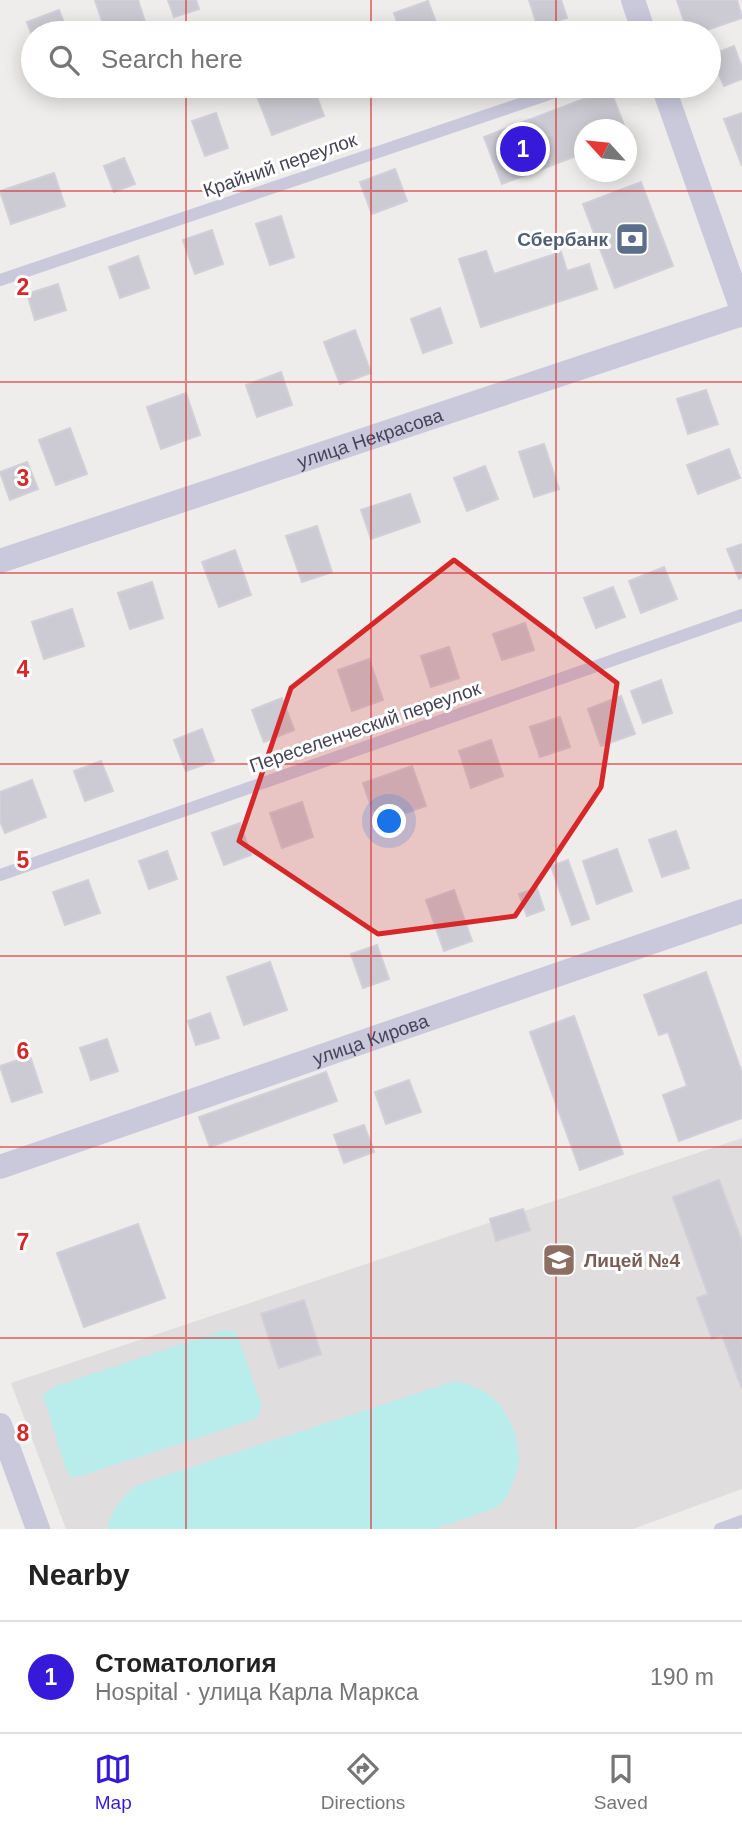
<!DOCTYPE html>
<html lang="en">
<head>
<meta charset="utf-8">
<style>
	:root { --surface:#fff; --page:#f6f6f6; --text:#222; --muted:#767676; --line:#e0e0e0; --accent:#371ad9 }
	body { margin:0; font-family:Arial,sans-serif; background:var(--page); color:var(--text) }
	.compass { position:absolute; left:574px; top:119px; width:63px; height:63px; border-radius:50%; background:var(--surface); box-shadow:0 4px 18px #0003; rotate:297deg }
	.you { position:absolute; left:390px; top:822px; width:24px; height:24px; margin:-18px; border:5px solid #fff; border-radius:50%; background:#1a73e8; box-shadow:0 0 0 10px #1a73e833 }
	.badge { display:grid; place-items:center; width:46px; height:46px; border-radius:50%; background:var(--accent); color:#fff; font-size:23px; font-weight:700 }
	.pin { position:absolute; translate:-50% -50%; border:4px solid #fff; box-shadow:0 2px 7px #0006 }
	.list { margin:0; padding:0; list-style:none }
	h2 { display:flex; justify-content:space-between; align-items:center; height:91px; margin:0; padding:0 28px; font-size:30px }
	h2 small { font-size:23px; font-weight:400; color:var(--muted) }
	.list li { display:grid; grid-template-columns:46px 1fr auto; gap:21px; align-items:center; box-sizing:border-box; height:112px; padding:0 28px; border-top:2px solid var(--line) }
	.list b { display:block; font-size:26px; white-space:nowrap }
	.list p { margin:0; font-size:23px; white-space:nowrap; color:var(--muted) }
	.list em { font-size:23px; font-style:normal; color:var(--muted) }
	.icon { flex:none; width:38px; height:38px; fill:none; stroke:currentColor; stroke-width:2; stroke-linecap:round; stroke-linejoin:round }
	.map { position:relative; flex:none; width:742px; height:1529px; overflow:hidden }
	.search { position:absolute; background:var(--surface); box-shadow:0 4px 18px #0003; left:21px; right:21px; top:21px; height:77px; display:flex; align-items:center; gap:18px; box-sizing:border-box; padding:0 24px; border-radius:38px; color:var(--muted); font-size:26px }
	.sheet { height:203px; background:var(--surface) }
	nav { display:flex; justify-content:space-around; align-items:center; box-sizing:border-box; height:98px; border-top:2px solid var(--line); background:var(--surface); font-size:19px; color:var(--muted) }
	nav a { display:grid; justify-items:center; gap:4px }
	nav .on { color:var(--accent) }
	.map>svg:first-child { display:block }
	.education { fill:#dfdddd }
	.green { fill:#b8edec }
	.building { fill:#cccbd3; stroke:#d1cfd7; stroke-width:2 }
	.lines { fill:none; stroke-linecap:round; stroke-linejoin:round }
	.service { stroke:#cac9dc; stroke-width:12 }
	.minor { stroke:#cac9dc; stroke-width:24 }
	.marked { fill:#d62828; fill-opacity:0.2; stroke:#d62828; stroke-width:5; stroke-linejoin:round }
	.grid { fill:none; stroke:#d62828; stroke-width:2; stroke-opacity:0.55 }
	.labels { text-anchor:middle; dominant-baseline:central; stroke-width:6; stroke-linejoin:round; paint-order:stroke }
	.street-label { font-size:19px; fill:#454458; stroke:#fff }
	.service-label { font-size:19px; font-weight:bold; fill:#4e5e75; stroke:#fff; text-anchor:end }
	.education-label { font-size:19px; font-weight:bold; fill:#785e54; stroke:#fff; text-anchor:start }
	.grid-label { font-size:23px; text-anchor:middle; font-weight:bold; fill:#d62828; stroke:#fff; stroke-width:6; stroke-linejoin:round; paint-order:stroke }
</style>
</head>
<body>
<div class="map">
<svg width="742" height="1529" viewBox="0 0 742 1529">
	<rect width="100%" height="100%" fill="#eeedeb"/>
	<path class="education" d="M742,1138V1489L633,1529H66L11,1383Z"/>
	<path class="green" d="M225,1330L235,1331L239,1339L261,1404L260,1415L249,1421L80,1476L71,1477L66,1470L43,1395L53,1387Z
		M455,1381L467,1384L480,1389L492,1397L502,1407L515,1432L519,1459L517,1473L506,1498L496,1508L433,1529H107C111,1510 122,1497 137,1485Z"/>
	<path class="building" d="M95,0H138L146,25L119,33H106Z
		M168,0H196L199,9L174,17Z
		M529,0H561L567,18L538,28Z
		M677,0H737L742,18L698,33H688Z
		M428,1L440,33H401L394,13Z
		M59,10L68,33H33V38L27,22Z
		M734,46L742,68V79L724,86L711,55Z
		M260,86H313L324,116L272,135L254,88Z
		M367,86H397V88L371,97Z
		M610,89L626,130H584V153L502,184L484,137Z
		M216,113L228,148L205,156L192,121Z
		M742,113V166L724,119Z
		M124,158L135,184L114,192L104,166Z
		M395,169L407,201L372,214L360,182Z
		M54,173L65,206L11,224L0,191Z
		M641,182L673,266L615,288L583,204Z
		M281,216L294,257L270,265L256,224Z
		M212,230L223,264L195,274L183,240Z
		M486,251L494,274L561,252L567,271L589,264L597,289L481,327L459,259Z
		M138,256L149,288L120,298L109,267Z
		M58,284L66,310L35,320L27,294Z
		M440,308L452,343L423,353L411,319Z
		M355,330L371,373L340,384L324,342Z
		M281,372L292,405L257,417L246,385Z
		M706,390L718,424L688,434L677,399Z
		M186,393L200,435L161,449L147,407Z
		M70,428L87,474L56,485L39,440Z
		M544,444L559,489L534,497L519,452Z
		M729,449L740,478L698,494L687,465Z
		M27,462L38,489L10,500L0,472Z
		M485,466L498,499L467,511L454,478Z
		M410,494L420,522L371,539L361,510Z
		M317,526L332,572L302,582L286,536Z
		M742,544V577L739,579L727,549Z
		M235,550L251,595L219,607L202,562Z
		M664,567L677,599L641,613L629,581Z
		M152,582L163,618L130,629L118,593Z
		M613,587L625,617L596,628L584,598Z
		M72,609L84,646L44,659L32,622Z
		M525,623L534,650L502,660L493,634Z
		M449,647L459,678L431,687L421,656Z
		M369,659L383,700L352,711L338,670Z
		M661,680L672,713L643,723L631,691Z
		M621,696L635,734L601,746L588,709Z
		M282,698L294,730L264,742L252,710Z
		M560,717L570,747L540,757L530,727Z
		M202,729L214,761L186,771L174,740Z
		M491,740L503,776L471,788L459,751Z
		M101,761L113,791L85,801L74,771Z
		M412,766L426,806L377,823L363,783Z
		M32,780L46,817L5,833L0,821V792Z
		M302,802L313,837L282,848L270,813Z
		M240,823L251,855L224,865L212,833Z
		M676,831L689,868L662,877L649,840Z
		M617,849L632,891L597,904L583,861Z
		M167,851L177,879L149,889L139,861Z
		M568,860L589,919L572,925L551,866Z
		M88,880L100,913L65,925L53,892Z
		M537,888L544,910L527,916L519,894Z
		M454,890L472,941L444,951L426,900Z
		M377,945L389,979L363,988L351,954Z
		M270,962L287,1010L244,1025L227,977Z
		M706,972L742,1073V1118L679,1141L663,1095L687,1086L668,1032L659,1035L644,995Z
		M210,1013L219,1038L196,1045L188,1021Z
		M574,1016L623,1154L580,1170L530,1032Z
		M107,1039L118,1071L91,1080L80,1048Z
		M30,1056L42,1092L12,1102L0,1066Z
		M326,1072L337,1101L210,1147L199,1117Z
		M409,1080L421,1112L386,1124L375,1092Z
		M364,1125L374,1152L344,1163L334,1135Z
		M719,1180L742,1242V1389L722,1335L712,1339L697,1298L708,1294L673,1197Z
		M523,1209L530,1230L496,1241L490,1219Z
		M138,1224L165,1298L84,1327L57,1253Z
		M304,1300L321,1354L279,1368L261,1314Z"/>
	<g class="lines">
		<path class="service" d="M0,280L573,86
			M0,875L742,615
			M720,1529L742,1521"/>
		<g class="minor">
			<path d="M633,0L644,33"/>
			<path d="M663,86L742,310"/>
			<path id="s1" d="M0,561L742,314"/>
			<path id="s2" d="M0,1167L742,911"/>
			<path d="M0,1425L38,1529"/>
		</g>
	</g>
	<path class="marked" d="M454,560L617,683L601,787L515,916L378,934L239,841L291,688Z"/>
	<path class="grid" d="M186,0V33M371,0V33M556,0V33M186,86V1529M371,86V1529M556,86V1529M0,191H742M0,382H742M0,573H742M0,764H742M0,956H742M0,1147H742M0,1338H742"/>
	<defs>
		<symbol id="bank-square" viewBox="-11 -11 22 22"><rect x="-9" y="-9" width="18" height="18" rx="4" fill="#5c6f8a" stroke="#fff"/><path d="M-6-4H6V4H-6ZM0-2.3a2.3 2.3 0 1 0 0 4.6a2.3 2.3 0 1 0 0-4.6Z" fill="#fff"/></symbol>
		<symbol id="school-square" viewBox="-11 -11 22 22"><rect x="-9" y="-9" width="18" height="18" rx="4" fill="#8d6e63" stroke="#fff"/><path d="M0-5L7-2L0 1L-7-2ZM-4 1L0 2.5L4 1V4Q0 6-4 4Z" fill="#fff"/></symbol>
	</defs>
	<g fill-rule="evenodd">
		<use href="#bank-square" x="613" y="220" width="38" height="38"/>
		<use href="#school-square" x="540" y="1241" width="38" height="38"/>
	</g>
	<g class="labels">
		<g class="street-label">
			<text transform="translate(280 165) rotate(-19)">Крайний переулок</text>
			<text stroke="none"><textPath href="#s1" startOffset="390">улица Некрасова</textPath></text>
			<text transform="translate(365 727) rotate(-19)">Переселенческий переулок</text>
			<text stroke="none"><textPath href="#s2" startOffset="392">улица Кирова</textPath></text>
		</g>
		<g class="service-label">
			<text x="608" y="239">Сбербанк</text>
		</g>
		<g class="education-label">
			<text x="584" y="1260">Лицей №4</text>
		</g>
	</g>
	<g class="grid-label">
		<text x="23" y="295">2</text>
		<text x="23" y="486">3</text>
		<text x="23" y="677">4</text>
		<text x="23" y="868">5</text>
		<text x="23" y="1059">6</text>
		<text x="23" y="1250">7</text>
		<text x="23" y="1441">8</text>
	</g>
</svg>
<svg class="compass" viewBox="-18 -18 36 36"><path d="M0-13l5 13h-10z" fill="#e53935"/><path d="M0 13l5-13h-10z" fill="#767676"/></svg>
<div class="you"></div>
<div class="pin badge" style="left:523px;top:149px">1</div>
<div class="search"><svg class="icon" aria-label="search" viewBox="0 0 24 24"><circle cx="10" cy="10" r="6"/><path d="M15 15l6 6"/></svg>Search here</div>
</div>
<section class="sheet">
<h2>Nearby<small></small></h2>
<ul class="list">
<li><span class="badge">1</span><div><b>Стоматология</b><p>Hospital · улица Карла Маркса</p></div><em>190 m</em></li>
</ul>
</section>
<nav>
<a class="on"><svg class="icon" aria-label="map" viewBox="0 0 24 24"><path d="M3 6l6-2 6 2 6-2v14l-6 2-6-2-6 2zM9 4v14M15 6v14"/></svg>Map</a>
<a><svg class="icon" aria-label="directions" viewBox="0 0 24 24"><path d="M12 3l9 9-9 9-9-9zM9 14v-3h6M13 9l2 2-2 2"/></svg>Directions</a>
<a><svg class="icon" aria-label="saved" viewBox="0 0 24 24"><path d="M7 4h10v16l-5-4-5 4z"/></svg>Saved</a>
</nav>
</body>
</html>
